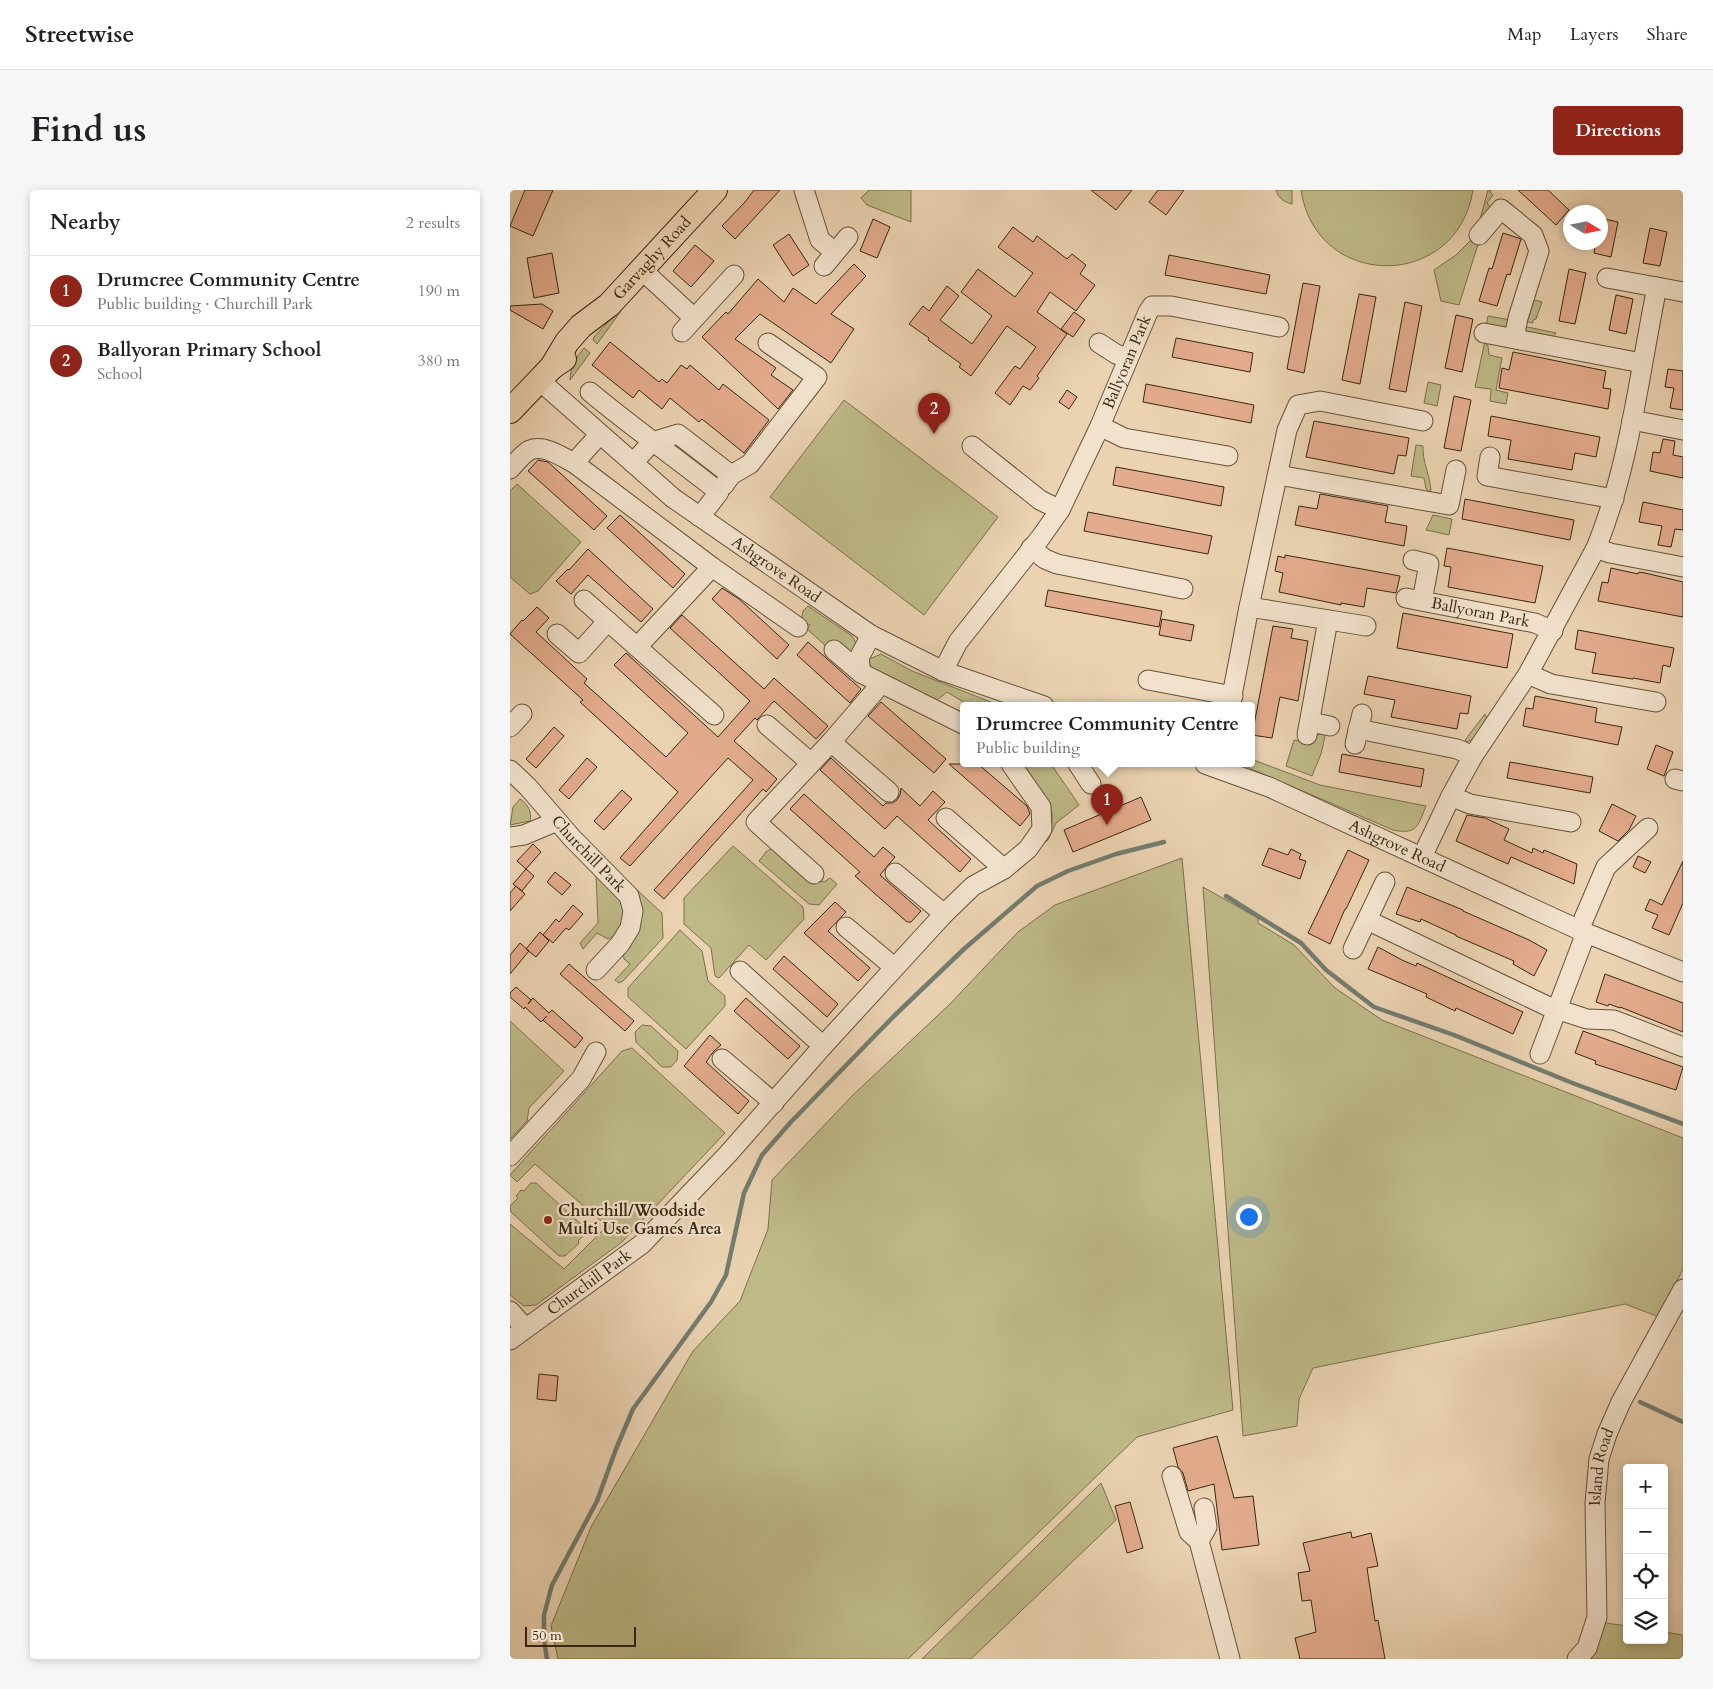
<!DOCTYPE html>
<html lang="en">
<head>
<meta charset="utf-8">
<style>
	:root { --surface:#fff; --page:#f6f6f6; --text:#202124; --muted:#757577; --line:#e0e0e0; --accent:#8f2418 }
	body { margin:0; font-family:Cardo,serif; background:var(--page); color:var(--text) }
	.controls { position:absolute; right:15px; bottom:15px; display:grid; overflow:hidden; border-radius:5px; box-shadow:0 2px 8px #0003 }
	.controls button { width:45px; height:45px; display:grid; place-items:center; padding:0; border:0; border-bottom:1px solid var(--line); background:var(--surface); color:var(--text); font:25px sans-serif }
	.compass { position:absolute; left:1053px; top:15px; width:45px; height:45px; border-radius:50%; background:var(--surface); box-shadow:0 2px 8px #0003; rotate:100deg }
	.scale { position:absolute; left:15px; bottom:12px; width:111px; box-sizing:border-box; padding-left:5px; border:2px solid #39270f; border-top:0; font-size:14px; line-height:18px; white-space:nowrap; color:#39270f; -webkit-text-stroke:4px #f2e2cd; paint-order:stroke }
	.you { position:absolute; left:738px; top:1026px; width:18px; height:18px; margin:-12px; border:4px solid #fff; border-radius:50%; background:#1a73e8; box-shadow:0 0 0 8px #1a73e833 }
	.badge { display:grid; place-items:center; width:32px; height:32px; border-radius:50%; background:var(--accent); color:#fff; font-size:16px; font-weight:700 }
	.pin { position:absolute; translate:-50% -41px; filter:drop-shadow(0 1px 2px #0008) }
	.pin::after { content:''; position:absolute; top:26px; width:18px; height:15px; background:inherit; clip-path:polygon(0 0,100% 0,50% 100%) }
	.popup { position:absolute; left:450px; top:512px; width:295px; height:65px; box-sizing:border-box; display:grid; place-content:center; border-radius:5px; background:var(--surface); filter:drop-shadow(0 1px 4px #0005); font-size:16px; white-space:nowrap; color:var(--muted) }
	.popup b { font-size:19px; color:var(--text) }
	.popup::after { content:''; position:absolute; left:50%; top:100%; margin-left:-10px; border:10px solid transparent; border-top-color:var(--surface) }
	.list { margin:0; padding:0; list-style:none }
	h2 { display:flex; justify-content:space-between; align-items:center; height:65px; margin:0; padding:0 20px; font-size:21px }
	h2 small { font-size:16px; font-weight:400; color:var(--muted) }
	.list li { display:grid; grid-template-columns:32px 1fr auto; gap:15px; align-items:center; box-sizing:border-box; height:70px; padding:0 20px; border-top:1px solid var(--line) }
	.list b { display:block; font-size:19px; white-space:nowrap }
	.list p { margin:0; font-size:16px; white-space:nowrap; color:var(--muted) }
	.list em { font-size:16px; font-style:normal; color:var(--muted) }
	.icon { flex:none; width:28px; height:28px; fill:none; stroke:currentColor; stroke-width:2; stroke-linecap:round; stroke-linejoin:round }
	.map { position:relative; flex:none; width:1173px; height:1469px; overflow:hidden; border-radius:5px }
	header { display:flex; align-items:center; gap:30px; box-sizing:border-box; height:70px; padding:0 25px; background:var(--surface); border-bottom:1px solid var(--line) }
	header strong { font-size:24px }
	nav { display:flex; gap:28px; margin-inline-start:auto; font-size:18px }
	.intro { display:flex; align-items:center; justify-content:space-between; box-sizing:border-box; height:120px; padding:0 30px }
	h1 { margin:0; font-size:35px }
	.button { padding:12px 22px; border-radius:5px; background:var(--accent); color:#fff; font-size:18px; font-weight:700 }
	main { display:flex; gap:30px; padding:0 30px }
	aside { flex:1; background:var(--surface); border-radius:5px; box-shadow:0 2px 8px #0003 }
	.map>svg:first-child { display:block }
	.green { fill:#beba88; stroke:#7c704c }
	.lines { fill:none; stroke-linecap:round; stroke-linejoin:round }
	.stream { stroke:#737d70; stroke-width:4.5 }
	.building { fill:#e4ac8e; stroke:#39270f }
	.minor-casing { stroke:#665238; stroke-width:21 }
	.major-casing { stroke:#39270f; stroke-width:26 }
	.minor { stroke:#f2e2cd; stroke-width:19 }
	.major { stroke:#ebd3b2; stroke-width:24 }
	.poi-dot { fill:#8f2418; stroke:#f2e2cd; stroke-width:2 }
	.labels { text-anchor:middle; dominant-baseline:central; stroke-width:4.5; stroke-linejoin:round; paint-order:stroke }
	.street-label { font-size:16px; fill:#39270f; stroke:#f2e2cd }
	.poi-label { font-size:16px; font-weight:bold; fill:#39270f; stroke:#f2e2cd; text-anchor:start }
</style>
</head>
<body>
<header>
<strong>Streetwise</strong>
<nav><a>Map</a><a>Layers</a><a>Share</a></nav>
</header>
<div class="intro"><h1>Find us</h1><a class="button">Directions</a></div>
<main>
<aside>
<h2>Nearby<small>2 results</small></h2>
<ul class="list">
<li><span class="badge">1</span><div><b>Drumcree Community Centre</b><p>Public building · Churchill Park</p></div><em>190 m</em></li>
<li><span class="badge">2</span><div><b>Ballyoran Primary School</b><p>School</p></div><em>380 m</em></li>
</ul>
</aside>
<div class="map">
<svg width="1173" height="1469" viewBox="0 0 1173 1469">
	<rect width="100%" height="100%" fill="#ebd3b2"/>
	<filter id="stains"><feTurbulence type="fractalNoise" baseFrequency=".004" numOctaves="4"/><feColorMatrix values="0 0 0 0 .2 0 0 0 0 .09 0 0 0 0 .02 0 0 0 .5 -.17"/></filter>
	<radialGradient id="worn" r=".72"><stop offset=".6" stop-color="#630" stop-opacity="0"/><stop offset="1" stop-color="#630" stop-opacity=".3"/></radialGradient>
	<path class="green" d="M359,0H401V32L357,15L351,8Z
		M766,0H782V14C774,12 768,8 766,0Z
		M791,0H963C947,101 806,101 791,0Z
		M978,0H981L980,2L983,5L977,13L980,17L969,33Z
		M963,48L969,51L949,115L931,111L924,80L946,65Z
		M1020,109L1032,112L1026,129L1023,130V133L1014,131Z
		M110,119L111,121L87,154L83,150L84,147Z
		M978,126L1001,130C997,141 987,138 976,137Z
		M1013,136L1046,143L1041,150C1030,148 1017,148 1013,136Z
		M975,151L978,156L979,165L992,168L986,200L998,203L996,214L980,211L981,199L965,197Z
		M74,158L80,163L60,190C61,176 65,169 74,158Z
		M918,192L931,195L927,216L914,213Z
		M334,210L488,327L414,425L260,307Z
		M906,255L913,256C912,272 921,287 921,303L916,299L914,288L901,286Z
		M7,294L71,352L28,401L20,404L0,387V301Z
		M923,325L942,329L939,345L916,340Z
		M298,416L342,446L347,455L342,462L334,458L326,450L318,458L297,439L300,435L295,432L292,427L293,421Z
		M371,464L402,481L491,516H460L437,502L427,510L364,481L358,476L359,467L362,468Z
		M975,524L977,529L965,548L957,552L955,550Z
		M813,542H816L811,564L802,586L776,576L784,550L802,553L807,545Z
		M741,569L810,595L916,616C908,636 907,645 883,640L730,574H741Z
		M511,574H541L569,615L546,633L538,650L535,652L542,633V622Z
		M10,609C18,614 22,622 20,631L0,635L3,617Z
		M223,656L293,717L294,729L256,770L239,755L209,788L205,786L201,758L174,734V708Z
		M262,658L303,689L314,692L320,688L327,694L309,715L299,714L249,671L256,662Z
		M672,668L723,1220L627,1247L398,1469H48L41,1436L81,1337L183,1161L230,1111L258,1039L262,990L343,905L440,814L508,742L545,715Z
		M86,684C93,690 106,697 110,705C120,722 115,741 98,749L87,743L73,759L70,753L88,733Z
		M114,688L152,723L153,748L113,791L109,793L105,790L120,774L114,769L113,761L124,744Z
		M693,697L748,728V733L784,755L825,798L872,830L1173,948V1079L1149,1127L1115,1114L803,1178L789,1209L787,1236L733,1246Z
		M170,740L192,761L198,791L215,806V816L176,859L118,807V798Z
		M0,831L54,881L19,918L17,931L0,949Z
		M132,835L141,836L168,861L167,870L161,877H152L126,852L125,842Z
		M122,858L215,943L112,1052L26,1115L14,1116L0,1105V1034L54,1079L97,1036L25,974L7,992L0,985L112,861Z
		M21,993H26L75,1038L76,1043L68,1051L69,1053L55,1066H49L1,1022L0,1016L8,1008L6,1006L11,1000L14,1001Z
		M591,1293L606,1330L461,1469H412Z
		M1089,1432L1117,1436V1450H1154V1442L1173,1445V1469H1060Z"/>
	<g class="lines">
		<path class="stream" d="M716,706L791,753L816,780L864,817L944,845L1065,894L1173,934
			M1130,1212L1173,1232
			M37,1469L34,1450V1425L42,1395L87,1311L106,1259L123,1219L201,1112L216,1085L234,1003L252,965L280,933L384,826L454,759L527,696L558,681L606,664L654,652"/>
	</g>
	<path class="building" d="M15,0H43L23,46L0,36Z
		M244,0H270L225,49L212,36L235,12Z
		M581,0H622L606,20Z
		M648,0H674L656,25L639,12Z
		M1008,0H1038L1059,20L1046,35Z
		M1090,28L1108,32L1101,67L1084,63L1086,52H1090Z
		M363,29L380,37L367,68L350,61Z
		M503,37L523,52L527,46L557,69L562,64L576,75L570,84L585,95L566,121L540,102L527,122L557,144L527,186L529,188L520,200L513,196L500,215L485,203L505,176L510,179L526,157L497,136L461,186L449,177L451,174L418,150L419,148L399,134L413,116L419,121L437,96L449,106L430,130L462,154L482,126L451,102L468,79L505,107L523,83L488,57Z
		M1140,38L1157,42L1150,76L1133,73Z
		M993,43L1011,49L1000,85L997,84L987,116L969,111L979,78L982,79Z
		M279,44L299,75L283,86L263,55Z
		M185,55L204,71L181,97L163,81Z
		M42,63L49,103L24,108L17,68Z
		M659,65L760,85L756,104L655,85Z
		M344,74L356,86L321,124L344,139L321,173L250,124L225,149L266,178L261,185L283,200L268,219L192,147L216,122L218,124L248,89L274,112L283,98L306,114Z
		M1059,79L1076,83L1065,134L1049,131Z
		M793,93L810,96L794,183L777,179Z
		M849,104L866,107L850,194L832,190Z
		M1106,105L1123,109L1116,144L1099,140Z
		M895,112L912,116L896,202L879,199Z
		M32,114L43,121L33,139L0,120V116Z
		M564,122L575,130L563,147L551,139Z
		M946,125L963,129L952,182L935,178Z
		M666,148L743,163L740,182L662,167Z
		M100,152L149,192L152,189L157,193L171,175L177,179L180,175L209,200L213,194L259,230L234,263L192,229L189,232L160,208L152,219L129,200L123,208L82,175Z
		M1003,162L1096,181L1093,198L1101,199L1098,219L989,198L992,178L999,180Z
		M1158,179L1173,181V220L1160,218L1164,198L1155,197Z
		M636,194L744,215L741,233L633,212Z
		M557,200L567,207L559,219L549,212Z
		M944,206L961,210L951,261L934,258Z
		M981,226L1090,247L1086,267L1065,263L1062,280L998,269L1001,250L978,246Z
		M804,231L899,248L896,266L888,265L884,284L796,267Z
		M1153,249L1165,251L1163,265L1173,267V288L1140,281L1143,262L1150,263Z
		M28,270L38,272L97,326L84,340L18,281Z
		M606,277L714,297L711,316L603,295Z
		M810,304L878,316L875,332L897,336L894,356L785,335L789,316L807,319Z
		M955,309L1064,330L1060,350L952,329Z
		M1133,312L1173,320V340L1165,339L1161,357L1148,355L1152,336L1129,332Z
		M578,322L702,346L698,364L574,341Z
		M110,325L175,384L163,398L97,338Z
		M937,358L1033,376L1025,413L938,397L941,377L934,376Z
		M78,359L143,419L131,432L78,385L61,404L46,391L58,379L59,380Z
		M775,365L890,386L886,403L857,398L854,417L831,413V415L769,402L773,383L765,381L768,366L775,368Z
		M1101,378L1128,384L1129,382L1135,383L1173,392V427L1088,411L1092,392L1098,393Z
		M212,398L229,409L279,455L267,469L202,409Z
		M538,400L652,421L649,437L535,416Z
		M27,417L39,428L26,442L77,489L74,493L156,567L178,543L104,475L116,463L208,547L240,511L160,438L172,425L254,499L264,488L318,536L306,549L264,511L247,530L245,528L224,551L267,589L256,602L253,599L154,709L144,700L243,590L218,568L120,676L110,668L168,602L70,512L73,510L0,444L12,430L13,431Z
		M893,423L1003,444L997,478L887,458Z
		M652,429L684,435L681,451L649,445Z
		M763,436L783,439L781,448L798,451L788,511L770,507L762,548L742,545Z
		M1068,440L1164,458L1160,477L1153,475L1150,493L1123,488V489L1082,483L1086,463L1065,459Z
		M298,452L351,499L340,513L287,465Z
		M858,486L961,506L958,524L950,523L947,539L881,527L885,510L854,504Z
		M1025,506L1087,518L1085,532L1112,537L1108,555L1013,536L1016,518L1023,519Z
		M371,512L436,569L424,583L358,526Z
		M44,537L54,546L26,578L16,569Z
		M1146,555L1163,562L1154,586L1137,579Z
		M832,564L914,579L911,597L829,582Z
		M77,568L87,577L59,609L49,600Z
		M321,568L373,616L376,613H382L387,610L390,605L391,598L410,616L423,601L435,612L418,630L461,669L450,682L387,626L375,639L310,580Z
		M1000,572L1083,587L1080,603L997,588Z
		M439,574H468L517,616L520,624L510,636Z
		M112,600L122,609L94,640L84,631Z
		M294,604L364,667L373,657L385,667L370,685L411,721L401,732H397L345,686L350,682L280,619Z
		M631,607L641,630L563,662L554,640Z
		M1102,614L1126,626L1119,640L1108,651L1089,641Z
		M957,625L975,628L999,639L994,650L1022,663L1023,658L1033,663L1034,660L1067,674L1064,694L1001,667L998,674L946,651Z
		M23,654L31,662L16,679L7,671Z
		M759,658L778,665L781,659L791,664L789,669L796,671L790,689L752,675Z
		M838,660L859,670L836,719H835L820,754L798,743Z
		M1128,666L1141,672L1135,683L1123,677Z
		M1173,671V713L1159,745L1142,738L1148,725L1135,720L1140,709L1152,715Z
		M16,679L24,686L12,701L3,694Z
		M45,682L61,695L52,705L37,692Z
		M6,696L15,704L0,721V703Z
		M897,697L953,720V721L1019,750L1037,760L1024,786L1003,774L1004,771L946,746V745L911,729L910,732L886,724Z
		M325,712L336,722L318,741L360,778L348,791L294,743Z
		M63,715L73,724L59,740L56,738L43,753L33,745L46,729L49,732Z
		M30,742L39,751L26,767L16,759Z
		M10,753L19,761L0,784V765Z
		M868,757L892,770L906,776L907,773L1013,822L1003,844L946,818L945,821L916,807L917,804L858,779Z
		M274,766L328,814L317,827L263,779Z
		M59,774L124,831L115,841L50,784Z
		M1095,784L1173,813V842L1110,817V818L1099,814L1098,816L1086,812Z
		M6,797L21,810L18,814L23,808L39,823L42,820L73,848L65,858L33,830L37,826L31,832L15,817L14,819L0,807V803Z
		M236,808L290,856L278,869L224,821Z
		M1073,841L1173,877L1166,900L1085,874L1086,871L1065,863Z
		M200,845L211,855L204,861L196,872L239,911L228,924L174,876Z
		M29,1184L48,1186L46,1211L27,1209Z
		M707,1246L724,1308L743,1306L749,1355L712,1360L704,1294L678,1301L673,1283L668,1277L663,1258Z
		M620,1312L633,1358L617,1363L605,1316Z
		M841,1342L842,1348L861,1343L868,1376L857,1378L865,1431L868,1430L875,1469H790L785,1448L806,1442L801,1410L792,1411L788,1383L800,1381L793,1353Z"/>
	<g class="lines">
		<defs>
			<g id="minor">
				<path d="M294,0L310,50L325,62"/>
				<path d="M969,45L991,19L1023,45L1029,61L1008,128L1004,148"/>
				<path d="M314,76L338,47"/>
				<path d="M132,80L184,128"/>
				<path d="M1097,88L1173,102"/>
				<path d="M172,142L224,85"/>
				<path d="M974,143L1132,173"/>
				<path d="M589,153L606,164L618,168"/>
				<path id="s1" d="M29,190L163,308L361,445L433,481L534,516"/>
				<path d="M80,202C122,237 166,268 209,302L190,327"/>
				<path d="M1122,230L1173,240"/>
				<path d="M590,236L614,248L718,266"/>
				<path d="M462,256L530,310L550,320"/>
				<path d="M980,267L977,286L1104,309"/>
				<path d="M64,273L90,244"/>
				<path d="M123,273L142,252L168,244L221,285L214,295"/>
				<path d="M0,279C5,274 13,263 20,260C34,254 52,267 64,273L202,377L288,437"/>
				<path d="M221,285L240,274L307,187L258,153"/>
				<path d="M768,285L939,315L946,280"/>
				<path d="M521,358L535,369L547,374L673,399"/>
				<path d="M1086,358L1100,363L1173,377"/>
				<path d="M903,370L919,374L912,411"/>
				<path id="s2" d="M896,408L1025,433L1043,441"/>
				<path d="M74,410L127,457L202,377"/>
				<path d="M739,417L856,436"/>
				<path d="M47,444L69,463L98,431"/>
				<path d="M361,445L349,468L351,483L453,534"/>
				<path d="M127,457L204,525"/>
				<path d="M324,460L351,483"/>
				<path id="s3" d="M433,481L448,452L531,347L550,320L590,236L638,122L642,116H661L769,137"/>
				<path d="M1018,484L1041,494L1146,512"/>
				<path d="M638,490L723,506"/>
				<path d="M720,516L739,417L777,240L788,215L810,211L913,231"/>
				<path d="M800,532L820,536"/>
				<path d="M257,535L301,573"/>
				<path d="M0,537L12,524"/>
				<path d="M848,539L947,559L963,566"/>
				<path d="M797,545L818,430"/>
				<path d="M321,552L379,602"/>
				<path d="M845,554L852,524"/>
				<path d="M568,574L581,594"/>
				<path id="s4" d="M695,574L759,597L1076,743L1173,782"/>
				<path id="s5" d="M0,580L18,597L62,648L119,706L123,721L120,738L110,754L86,780"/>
				<path d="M1165,589L1173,591"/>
				<path d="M941,606L960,614L1061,632"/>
				<path d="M436,628L494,679"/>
				<path d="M0,647L14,645L47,631"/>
				<path d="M912,667L941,606L963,566L1018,484L1086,358C1120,275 1129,184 1147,97"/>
				<path d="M385,683L434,724"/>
				<path d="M304,684L246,632L321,552L371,494"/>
				<path d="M857,730L1037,816L1077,829L1104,830L1173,857"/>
				<path d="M336,737L384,777"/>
				<path d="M1069,740L1096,677L1138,638"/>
				<path d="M843,759L875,692"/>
				<path d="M230,781L313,856"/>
				<path d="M1030,864L1076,743"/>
				<path d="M212,869L264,913"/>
				<path d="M0,966L71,889L86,862"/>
				<path d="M0,1121L15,1138"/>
				<path id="s6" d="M0,1150L132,1054L218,964L313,856L434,724L463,696L494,679L518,659L532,639L531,617L501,574"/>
				<path d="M662,1286L679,1342L689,1351"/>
				<path d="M694,1318L697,1337L689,1351L720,1469"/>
				<path id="s7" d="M1067,1469L1077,1458L1087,1427L1085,1313L1089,1269L1097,1244L1111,1212L1173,1099"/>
			</g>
			<g id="major">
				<path id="s8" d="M42,177L57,152L71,136L99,115L205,0"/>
				<path d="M0,221L42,177L54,169"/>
			</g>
		</defs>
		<use href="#minor" class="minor-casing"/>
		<use href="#major" class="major-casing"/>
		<use href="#minor" class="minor"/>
		<use href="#major" class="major"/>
	</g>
	<circle class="poi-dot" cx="38" cy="1030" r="5"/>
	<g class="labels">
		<g class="street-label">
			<text stroke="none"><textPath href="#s8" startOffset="149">Garvaghy Road</textPath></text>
			<text stroke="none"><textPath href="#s3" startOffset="362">Ballyoran Park</textPath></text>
			<text stroke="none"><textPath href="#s1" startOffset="304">Ashgrove Road</textPath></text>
			<text stroke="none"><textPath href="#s2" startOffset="76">Ballyoran Park</textPath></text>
			<text stroke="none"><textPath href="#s4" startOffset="209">Ashgrove Road</textPath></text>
			<text stroke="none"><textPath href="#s5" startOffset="115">Churchill Park</textPath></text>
			<text stroke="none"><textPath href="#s6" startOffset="98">Churchill Park</textPath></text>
			<text stroke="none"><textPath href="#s7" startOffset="198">Island Road</textPath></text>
		</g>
		<g class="poi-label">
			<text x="48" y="1021">Churchill/Woodside<tspan x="48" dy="18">Multi Use Games Area</tspan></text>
		</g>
	</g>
	<rect width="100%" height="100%" filter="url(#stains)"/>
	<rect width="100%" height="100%" fill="url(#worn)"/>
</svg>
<div class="controls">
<button>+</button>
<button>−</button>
<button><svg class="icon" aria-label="locate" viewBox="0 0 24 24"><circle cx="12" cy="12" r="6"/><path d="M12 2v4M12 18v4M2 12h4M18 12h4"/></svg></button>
<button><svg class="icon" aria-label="layers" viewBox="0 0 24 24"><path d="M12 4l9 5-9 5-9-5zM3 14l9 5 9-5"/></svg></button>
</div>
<svg class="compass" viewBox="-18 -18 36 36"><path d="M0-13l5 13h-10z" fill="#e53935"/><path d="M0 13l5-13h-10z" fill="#757577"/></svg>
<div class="scale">50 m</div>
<div class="you"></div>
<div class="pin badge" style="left:597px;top:635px">1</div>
<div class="popup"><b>Drumcree Community Centre</b>Public building</div>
<div class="pin badge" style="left:424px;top:244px">2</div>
</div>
</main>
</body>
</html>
